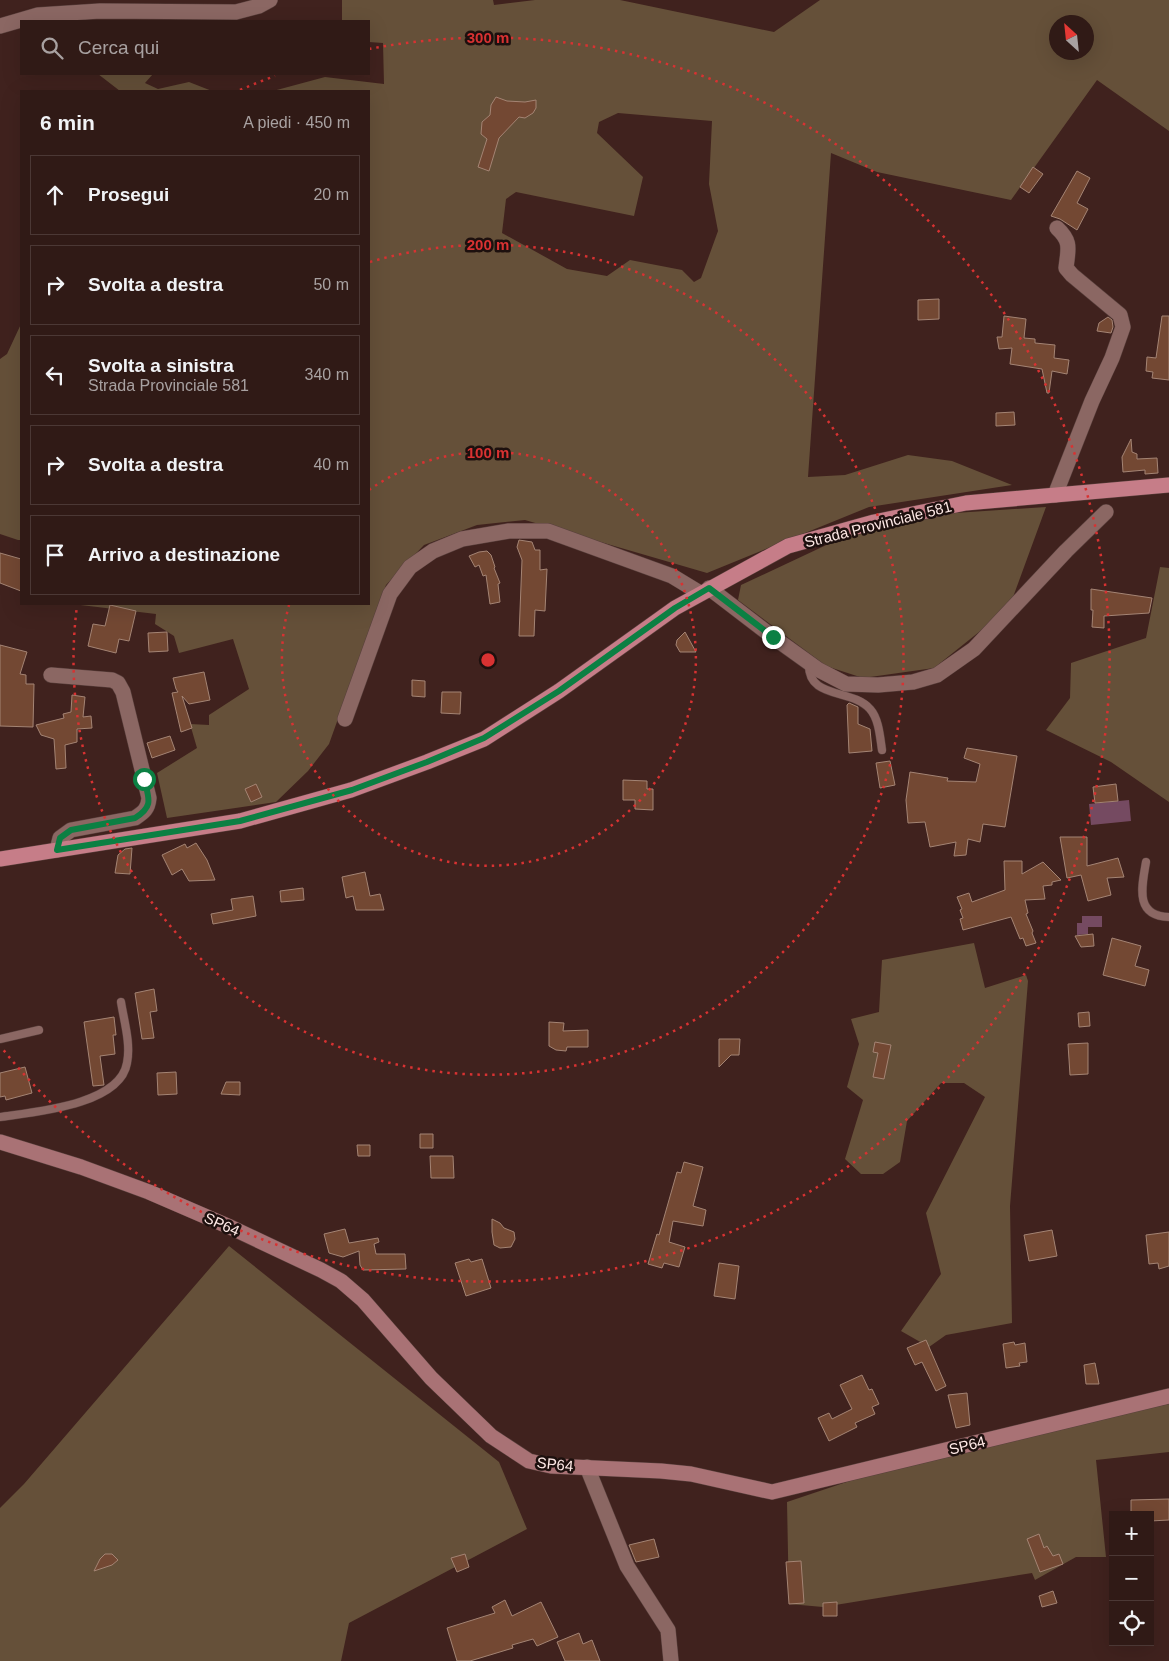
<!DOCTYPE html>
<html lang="it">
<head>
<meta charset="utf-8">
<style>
	:root { --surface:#301a16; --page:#3c2723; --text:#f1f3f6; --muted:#a8a1a1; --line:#4b3835 }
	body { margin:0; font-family:Arial,sans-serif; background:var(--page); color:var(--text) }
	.controls { position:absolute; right:15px; bottom:15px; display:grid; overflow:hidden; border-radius:0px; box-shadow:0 5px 20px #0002 }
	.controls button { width:45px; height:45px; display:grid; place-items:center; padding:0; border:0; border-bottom:1px solid var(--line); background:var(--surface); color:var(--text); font:25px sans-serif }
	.compass { position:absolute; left:1049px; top:15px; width:45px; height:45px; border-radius:50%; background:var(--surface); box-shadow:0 5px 20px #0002; rotate:333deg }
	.stop { position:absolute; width:15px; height:15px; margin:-11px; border:4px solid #0b8043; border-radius:50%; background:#fff }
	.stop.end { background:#0b8043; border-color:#fff; box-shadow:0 1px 5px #0008 }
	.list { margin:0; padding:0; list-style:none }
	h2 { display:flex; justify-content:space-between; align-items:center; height:65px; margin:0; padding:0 20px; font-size:21px }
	h2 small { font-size:16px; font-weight:400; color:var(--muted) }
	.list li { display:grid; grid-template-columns:32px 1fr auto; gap:15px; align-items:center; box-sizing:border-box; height:80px; margin:0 10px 10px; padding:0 10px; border:1px solid var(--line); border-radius:0px }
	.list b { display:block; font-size:19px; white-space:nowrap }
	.list p { margin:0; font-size:16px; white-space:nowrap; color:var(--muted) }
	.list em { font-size:16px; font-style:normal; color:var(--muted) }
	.icon { flex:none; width:28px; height:28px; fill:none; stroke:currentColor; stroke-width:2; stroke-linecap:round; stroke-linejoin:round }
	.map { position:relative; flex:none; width:1169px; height:1661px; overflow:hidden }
	.search { position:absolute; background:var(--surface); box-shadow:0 5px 20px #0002; left:20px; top:20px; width:350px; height:55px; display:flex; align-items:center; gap:12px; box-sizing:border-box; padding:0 18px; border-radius:0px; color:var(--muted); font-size:19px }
	.panel { position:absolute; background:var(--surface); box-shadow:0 5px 20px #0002; left:20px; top:90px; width:350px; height:515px; border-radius:0px }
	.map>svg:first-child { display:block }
	.green { fill:#655039; fill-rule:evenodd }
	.water { fill:#754a61 }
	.building { fill:#734833; stroke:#a48474 }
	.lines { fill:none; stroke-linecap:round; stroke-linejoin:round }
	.lane-casing { stroke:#59403d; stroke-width:9 }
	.street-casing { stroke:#59403d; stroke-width:16 }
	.secondary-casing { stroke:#59403d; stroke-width:16 }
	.primary-casing { stroke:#59403d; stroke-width:16 }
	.lane { stroke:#8b6763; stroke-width:8 }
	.street { stroke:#8b6763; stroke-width:15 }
	.secondary { stroke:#a97275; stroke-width:15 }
	.primary { stroke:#c67d88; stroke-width:15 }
	.route { stroke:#0b8043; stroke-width:6 }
	.ring { fill:none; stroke:#d83232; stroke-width:2.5; stroke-dasharray:2.5 5 }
	.labels { text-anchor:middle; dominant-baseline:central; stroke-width:5; stroke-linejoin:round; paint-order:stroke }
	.street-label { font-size:15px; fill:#fee9e6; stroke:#1d100e }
	.centre { fill:#d83232; stroke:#1d100e; stroke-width:2.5 }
	.ring-label { font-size:15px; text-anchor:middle; font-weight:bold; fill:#d83232; stroke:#1d100e; stroke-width:5; stroke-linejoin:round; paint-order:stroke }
</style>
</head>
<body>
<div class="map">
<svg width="1169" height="1661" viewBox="0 0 1169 1661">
	<rect width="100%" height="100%" fill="#40221e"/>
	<path class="green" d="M342,0H493L494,5L535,0H620L774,32L820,0H1169V131L1097,80L1011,200L877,172L831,153L808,477L845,475L908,455L952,461L1012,485L869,507L707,573L525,520L477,525L424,545L386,585L329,744L308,771L276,802L167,818L157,773L197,748L190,724L209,725V715L249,689L233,639L179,653L174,636L155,624L156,614L72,604H369V91H273L325,77L384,84L383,43L369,42V21H342ZM1056,22H1086V52H1056ZM618,113L712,121L709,184L718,231L701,278L694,282L682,270L630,260L607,276L567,269L502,233L506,199L516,192L634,216L643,177L597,133L599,122Z
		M98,74H153L145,83L158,89L189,82L212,91H120Z
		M21,324V540H18L0,534V359L7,354Z
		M1046,507L1009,608L934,668L863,678L826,666L738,600L741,585L837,540L940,514Z
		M1160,567L1169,568V802L1111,762L1046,730L1070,698L1071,663L1146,638Z
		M974,943L985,988L1026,975L1028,981L1010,1206L1012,1323L946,1335L929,1347L901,1331L941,1274L926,1213L985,1097L964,1083H941L907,1121L900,1162L883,1174H861L845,1159L863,1100L847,1087L859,1044L851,1019L879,1012L882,960Z
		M229,1246L499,1462L527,1529L349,1623L341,1661H0V1508L24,1484Z
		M1169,1404V1452L1096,1460L1106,1557H1076L1035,1580L1032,1573L823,1607L789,1604L787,1502L930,1454Z"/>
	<path class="water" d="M1129,800L1131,821L1091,825L1089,804Z
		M1082,916H1102V927H1088V934L1077,935V923H1082Z"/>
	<path class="building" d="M496,97L507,101L525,102L536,100V108L533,113L525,118L519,117L499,138L489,171L478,167L487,139L481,134L482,122L490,115L491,105Z
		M1033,167L1043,174L1029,193L1020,187Z
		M1077,171L1090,178L1077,203L1088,209L1077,230L1060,219L1051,216Z
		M939,299V319L918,320V300Z
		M1004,316L1026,319L1024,338L1035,339V343L1055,345L1054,358L1069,360L1067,374L1052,371L1049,393H1047L1042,369L1010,364L1012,348L999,349L997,337H1002Z
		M1162,316H1169V380L1152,378L1153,372L1146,371L1147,357L1156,358Z
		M1108,317L1112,320L1113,327L1111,333L1097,331L1099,323Z
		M1014,412L1015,425L996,426V413Z
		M1131,439L1132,452L1137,454V459L1157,458L1158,473L1145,474V470L1123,472L1122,457Z
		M519,540L532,542L535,550H540V570L547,569L545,611L535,610L534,636H519L522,560L517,547Z
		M487,551L491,555L495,567L494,568L500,583L498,584L500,602L490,604L486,575L483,576L479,565L475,567L469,556L479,552Z
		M0,553L21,559V591L0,583Z
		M1091,589L1152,598L1149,613L1104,616V628L1092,627L1093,610H1091Z
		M110,605L136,611L129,641L119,639L116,653L88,646L93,624L105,626Z
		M167,632L168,651L149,652L148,633Z
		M685,632L696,652H680L676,645L677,640Z
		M0,645L27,652L20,674L26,675V684H34L33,727L0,726Z
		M204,672L210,700L189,704L182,696L192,728L181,732L172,693L178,692L176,689L173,678Z
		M412,680L425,681V697L412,696Z
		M442,692H461L460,714L441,713Z
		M72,695L85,697L83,717L91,716L92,728L77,729V742L65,745L66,768L56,769L54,739L41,735L36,725L64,718L63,714L71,712Z
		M849,703L858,707V724L870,729L872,751L849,753L847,705Z
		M170,736L175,750L152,758L147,743Z
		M967,748L1017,756L1005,827L983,824L980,842L968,839L966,855L954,856L956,842L930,847L925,822L908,823L906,800L910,772L948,778L947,781L976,782L980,764L964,758Z
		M890,761L895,785L880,788L876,763Z
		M623,780L647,781V789H653V810L635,809V800H623Z
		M256,784L262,797L251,802L245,789Z
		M1116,784L1118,801L1095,803L1093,787Z
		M1060,837H1087V866L1118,858L1124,877L1107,878L1111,895L1088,901L1081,875L1067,878Z
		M196,843L207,860L215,880L189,881L182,869L172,875L162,855L185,844L187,848Z
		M132,848L130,874L115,873L118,855L125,849Z
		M1004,861H1022V874L1043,862L1061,880L1052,882V885L1043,886L1045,899L1025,900L1028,913L1026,914L1033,931L1032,933L1036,943L1026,946L1023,938L1020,939L1011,917L963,930L960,919L963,918L960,910L962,909L957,897L969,893L972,902L1005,890Z
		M365,872L370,896L380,894L384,910H356L353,896L346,898L342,877Z
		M303,888L304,900L281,902L280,891Z
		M253,896L256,916L213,924L211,914L233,910L231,899Z
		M1093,934L1094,946L1081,947L1075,936Z
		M1112,938L1141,946L1135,966L1149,970L1145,986L1103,975Z
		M154,989L157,1011L150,1012L154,1038L142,1039L135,993Z
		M1089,1012L1090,1026L1079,1027L1078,1013Z
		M114,1017L116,1035H113L115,1054L100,1056L104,1085L93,1086L84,1022Z
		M549,1022L564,1023L563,1031L588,1030V1047H567L566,1051L556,1050L549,1046Z
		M719,1039H740L739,1055H731L719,1067Z
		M875,1042L891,1045L884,1079L873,1077L878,1053L873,1052Z
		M1088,1043V1074L1070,1075L1068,1044Z
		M25,1067L32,1093L6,1100L5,1096L0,1097V1073Z
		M176,1072L177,1094L158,1095L157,1073Z
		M226,1082H240V1095L221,1094Z
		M420,1134H433V1148H420Z
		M357,1145H370V1156H358Z
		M430,1156H453L454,1178H431Z
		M684,1162L703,1167L693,1206L706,1210L703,1226L673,1221L669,1242L685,1247L679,1267L664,1263L662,1268L648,1264L657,1234L659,1235L677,1172L681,1173Z
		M492,1219L500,1223L504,1228L514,1232L515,1239L511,1247L500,1248L494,1245L492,1232Z
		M345,1229L349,1243L378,1238L379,1242L374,1244L376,1254H405L406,1269L363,1270L360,1265L359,1251L343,1257L329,1253L324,1234Z
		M1052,1230L1057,1256L1029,1261L1024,1235Z
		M1169,1232V1266L1159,1269L1158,1263L1149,1264L1146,1235Z
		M469,1259L471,1262L482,1259L491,1288L466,1296L455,1263Z
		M719,1263L739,1266L735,1299L714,1296Z
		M926,1340L946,1386L936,1391L922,1362L915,1365L907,1348Z
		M1014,1342L1015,1345L1025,1343L1027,1362L1019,1363L1020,1366L1006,1368L1003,1344Z
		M1095,1363L1099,1384H1086L1084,1365Z
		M862,1375L869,1390L872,1389L879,1404L872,1407L875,1414L855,1423L857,1427L829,1441L818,1418L829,1413L832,1419L852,1409L840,1385Z
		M967,1393L970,1425L956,1428L948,1395Z
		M1169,1499V1520L1150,1521V1515H1131V1500Z
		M1039,1534L1044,1548L1047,1546L1053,1556L1059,1554L1063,1564L1040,1572L1027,1539Z
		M654,1539L659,1557L636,1562L629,1545Z
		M105,1554H112L118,1560L112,1565L94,1571L100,1559Z
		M465,1554L469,1567L457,1572L451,1558Z
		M801,1561L804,1603L789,1604L786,1562Z
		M1053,1591L1057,1603L1042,1607L1039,1596Z
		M505,1600L512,1616L541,1602L558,1637L537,1646L533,1639L512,1645L513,1648L470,1661H457L447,1628L495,1613L492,1607Z
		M837,1602V1616H823V1603Z
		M579,1633L583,1644L592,1640L600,1661H565L557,1642Z"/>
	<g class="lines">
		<defs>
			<path id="lane" d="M809,663C807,700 852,688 870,709C879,719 880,737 882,750
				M1146,862C1142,886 1134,916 1169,917
				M0,1039L39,1030
				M0,1117C34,1112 120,1105 127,1063C131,1044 124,1021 121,1002"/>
			<path id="street" d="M0,26L38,15L100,11L236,12L259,6L270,0
				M1055,495L1092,401L1112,358L1123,327L1120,315L1072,275L1066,268C1068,249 1072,242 1057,228
				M709,588L773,637L819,670L846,684L878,685L913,682L937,675L974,649L1066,551L1106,512
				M51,675L112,680L118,683L123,692L149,798C148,809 144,812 135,818L71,830L60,838L57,850
				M345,719L390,594L410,567L433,551L462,539L509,531H548L672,576L700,593
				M587,1467L627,1566L668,1630L671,1661"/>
			<path id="secondary" d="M0,1142L81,1167L149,1192L230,1227L321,1270L341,1281L363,1300L431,1378L491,1436L529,1461L551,1466L661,1471L691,1474L772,1492L1169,1396"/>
			<path id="primary" d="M0,859L240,821L351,790L427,762L484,739L559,691L675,608L788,546L874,522L966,503L1169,485"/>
		</defs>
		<use href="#lane" class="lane-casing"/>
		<use href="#street" class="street-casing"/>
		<use href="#secondary" class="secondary-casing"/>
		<use href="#primary" class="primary-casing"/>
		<use href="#lane" class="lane"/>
		<use href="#street" class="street"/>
		<use href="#secondary" class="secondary"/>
		<use href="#primary" class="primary"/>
	</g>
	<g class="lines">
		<path class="route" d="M144,779C149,799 154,806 135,818L71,830L60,838L57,850L240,821L352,790L427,762L484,738L559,691L675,608L709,588L773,637"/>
	</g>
	<g class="ring">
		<path d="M369 490A207 207 0 1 1 289 605"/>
		<path d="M370 262A415 415 0 1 1 77 606"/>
		<path d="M240 90A622 622 0 0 1 275 76M369 49A622 622 0 1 1 1 1047"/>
	</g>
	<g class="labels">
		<g class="street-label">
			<text transform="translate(878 524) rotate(-14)">Strada Provinciale 581</text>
			<text transform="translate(222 1224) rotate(24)">SP64</text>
			<text transform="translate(967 1445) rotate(-14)">SP64</text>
			<text transform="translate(555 1464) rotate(6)">SP64</text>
		</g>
	</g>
	<circle cx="488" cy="660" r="8" class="centre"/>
	<g class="ring-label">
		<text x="488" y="43">300 m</text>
		<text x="488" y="250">200 m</text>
		<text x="488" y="458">100 m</text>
	</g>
</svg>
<div class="controls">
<button>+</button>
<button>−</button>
<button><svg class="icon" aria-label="locate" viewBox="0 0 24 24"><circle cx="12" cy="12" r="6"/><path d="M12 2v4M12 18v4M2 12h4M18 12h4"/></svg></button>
</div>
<svg class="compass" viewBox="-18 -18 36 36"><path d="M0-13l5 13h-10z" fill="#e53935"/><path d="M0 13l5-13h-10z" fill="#a8a1a1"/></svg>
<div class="stop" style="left:144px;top:779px"></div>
<div class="stop end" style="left:773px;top:637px"></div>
<div class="search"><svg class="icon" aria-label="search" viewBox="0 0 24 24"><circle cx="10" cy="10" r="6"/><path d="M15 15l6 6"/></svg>Cerca qui</div>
<section class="panel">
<h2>6 min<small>A piedi · 450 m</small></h2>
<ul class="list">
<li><svg class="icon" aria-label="ahead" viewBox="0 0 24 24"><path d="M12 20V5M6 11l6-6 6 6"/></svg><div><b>Prosegui</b></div><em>20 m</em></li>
<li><svg class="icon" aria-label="right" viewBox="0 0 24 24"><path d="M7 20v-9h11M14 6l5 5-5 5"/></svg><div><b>Svolta a destra</b></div><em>50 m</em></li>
<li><svg class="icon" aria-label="left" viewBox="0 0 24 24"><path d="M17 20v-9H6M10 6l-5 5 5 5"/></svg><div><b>Svolta a sinistra</b><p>Strada Provinciale 581</p></div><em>340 m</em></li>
<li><svg class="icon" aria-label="right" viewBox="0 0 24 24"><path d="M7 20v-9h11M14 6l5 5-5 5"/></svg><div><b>Svolta a destra</b></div><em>40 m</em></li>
<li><svg class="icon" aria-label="arrive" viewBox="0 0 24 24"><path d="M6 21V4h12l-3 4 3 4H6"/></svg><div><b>Arrivo a destinazione</b></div></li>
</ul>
</section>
</div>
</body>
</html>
